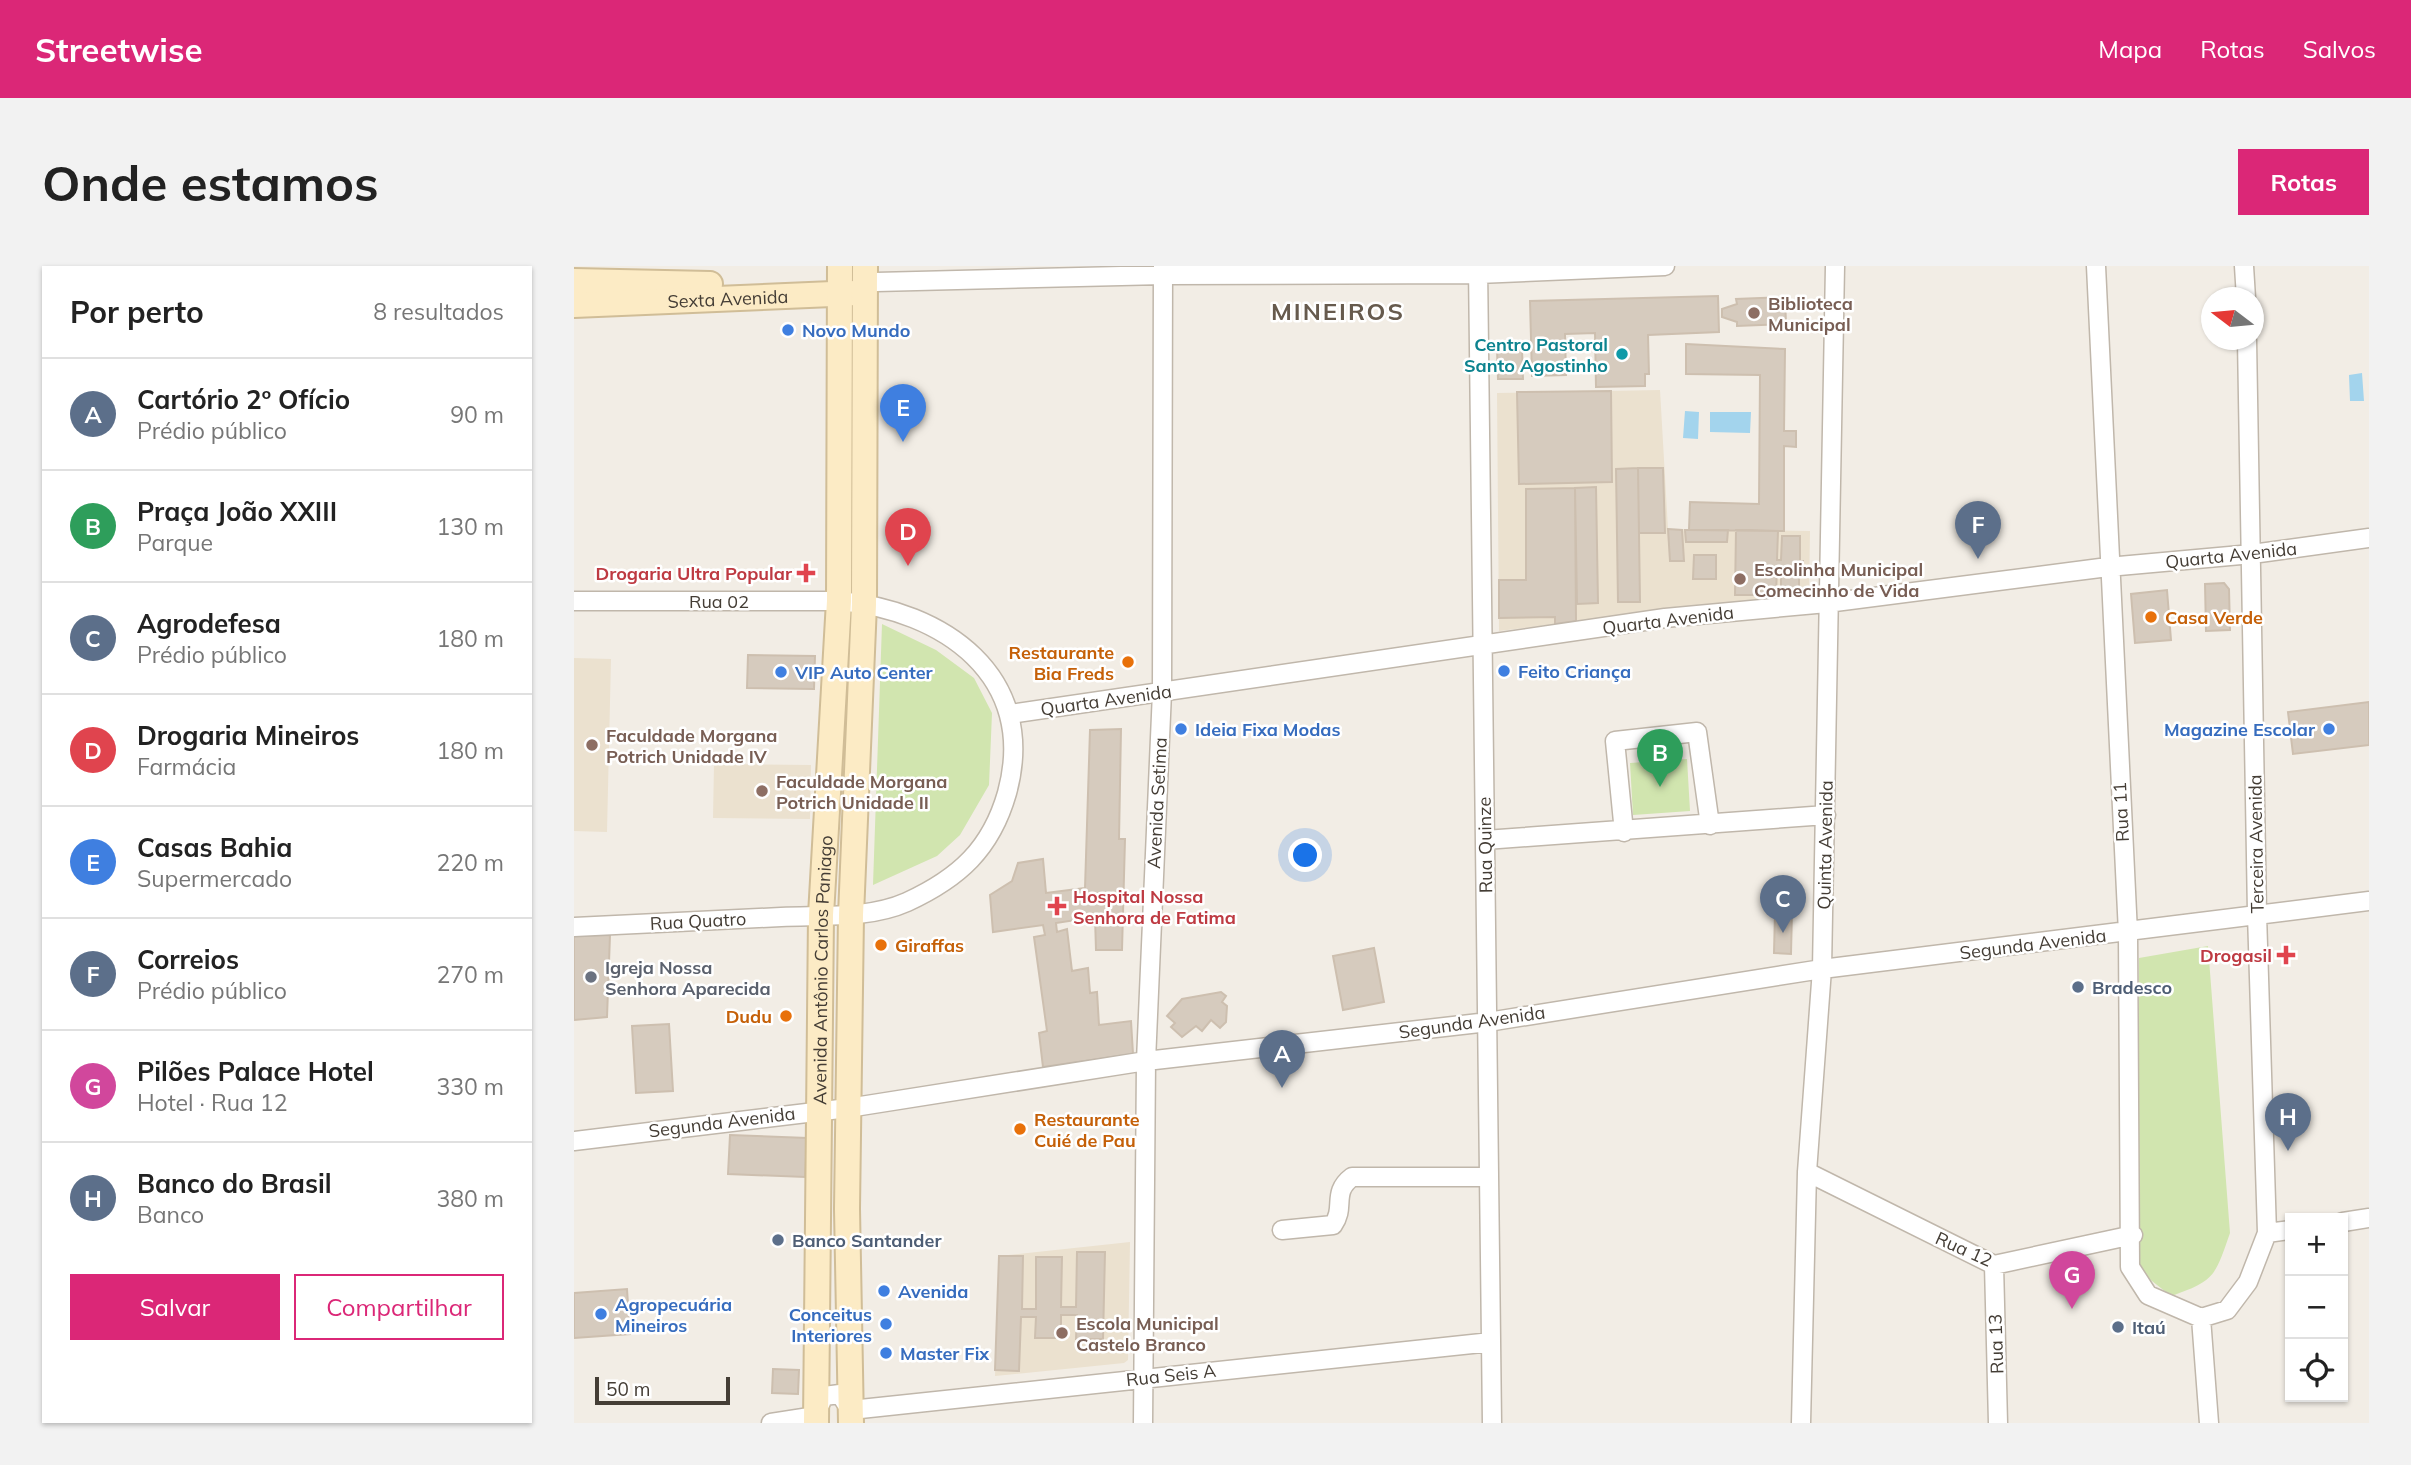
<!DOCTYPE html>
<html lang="pt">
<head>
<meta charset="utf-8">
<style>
	:root { --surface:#fff; --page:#f2f2f2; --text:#222; --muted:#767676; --line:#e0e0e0; --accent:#db2777 }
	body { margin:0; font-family:Mulish,sans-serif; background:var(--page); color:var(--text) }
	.controls { position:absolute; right:21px; bottom:21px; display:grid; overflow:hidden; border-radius:0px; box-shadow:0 2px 5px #0004 }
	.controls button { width:63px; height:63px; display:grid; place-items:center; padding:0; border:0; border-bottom:2px solid var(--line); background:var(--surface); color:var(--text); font:35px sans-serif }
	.compass { position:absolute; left:1627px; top:21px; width:63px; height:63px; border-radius:50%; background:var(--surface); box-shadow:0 2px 5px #0004; rotate:286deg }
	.scale { position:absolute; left:21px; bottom:18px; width:135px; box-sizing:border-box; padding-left:7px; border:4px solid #443d35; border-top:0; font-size:19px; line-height:24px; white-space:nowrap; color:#443d35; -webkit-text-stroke:5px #fff; paint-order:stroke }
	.you { position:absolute; left:732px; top:590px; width:24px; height:24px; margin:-18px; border:5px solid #fff; border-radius:50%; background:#1a73e8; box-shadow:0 0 0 10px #1a73e833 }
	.badge { display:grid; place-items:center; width:46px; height:46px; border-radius:50%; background:var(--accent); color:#fff; font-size:23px; font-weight:700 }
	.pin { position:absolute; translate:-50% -58px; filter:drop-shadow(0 2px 4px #0008) }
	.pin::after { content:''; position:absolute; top:37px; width:24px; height:21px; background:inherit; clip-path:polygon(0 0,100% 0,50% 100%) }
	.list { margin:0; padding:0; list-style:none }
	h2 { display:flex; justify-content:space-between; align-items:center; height:91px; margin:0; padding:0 28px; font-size:30px }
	h2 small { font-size:23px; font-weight:400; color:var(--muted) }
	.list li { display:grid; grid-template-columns:46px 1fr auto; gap:21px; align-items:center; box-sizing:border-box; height:112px; padding:0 28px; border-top:2px solid var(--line) }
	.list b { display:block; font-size:26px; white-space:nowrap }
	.list p { margin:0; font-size:23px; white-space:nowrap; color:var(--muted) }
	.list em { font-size:23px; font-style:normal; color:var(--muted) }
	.actions { display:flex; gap:14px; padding:21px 28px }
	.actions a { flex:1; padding:16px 0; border:2px solid var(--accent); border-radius:0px; text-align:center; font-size:24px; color:var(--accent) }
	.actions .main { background:var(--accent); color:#fff }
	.icon { flex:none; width:38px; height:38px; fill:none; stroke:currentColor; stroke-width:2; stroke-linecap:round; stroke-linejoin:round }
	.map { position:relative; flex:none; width:1795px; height:1157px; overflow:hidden; border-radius:0px }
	header { display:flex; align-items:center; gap:42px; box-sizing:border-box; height:98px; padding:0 35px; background:var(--accent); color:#fff }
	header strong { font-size:33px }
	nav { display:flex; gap:38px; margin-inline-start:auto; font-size:24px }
	.intro { display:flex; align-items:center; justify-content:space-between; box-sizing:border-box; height:168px; padding:0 42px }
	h1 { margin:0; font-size:49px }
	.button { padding:18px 32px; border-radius:0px; background:var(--accent); color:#fff; font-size:24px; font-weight:700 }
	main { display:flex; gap:42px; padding:0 42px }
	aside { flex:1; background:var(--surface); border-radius:0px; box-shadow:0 2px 5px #0004 }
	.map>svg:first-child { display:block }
	.education { fill:#ebe1cf }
	.green { fill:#d1e5af }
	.water { fill:#a3d4ed }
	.building { fill:#d6cbbe; stroke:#cdbfaf; stroke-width:2 }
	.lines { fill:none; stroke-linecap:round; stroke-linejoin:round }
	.street-casing { stroke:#c0b7ab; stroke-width:21 }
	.secondary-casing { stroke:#d0bd97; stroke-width:28 }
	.street { stroke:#fff; stroke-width:18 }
	.secondary { stroke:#fcebc5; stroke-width:24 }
	.education-dot { fill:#8d6e63; stroke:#fff; stroke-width:2.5 }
	.shop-dot { fill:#3f7fe0; stroke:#fff; stroke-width:2.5 }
	.culture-dot { fill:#0f9aa8; stroke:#fff; stroke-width:2.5 }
	.health-dot { fill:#e0444e; stroke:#fff; stroke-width:2.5 }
	.food-dot { fill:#e8710a; stroke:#fff; stroke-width:2.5 }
	.worship-dot { fill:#6b7280; stroke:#fff; stroke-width:2.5 }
	.service-dot { fill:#5c6f8a; stroke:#fff; stroke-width:2.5 }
	.labels { text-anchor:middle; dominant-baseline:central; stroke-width:5; stroke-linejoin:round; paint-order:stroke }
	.street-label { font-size:18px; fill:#443d35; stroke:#fff }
	.education-label { font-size:18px; font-weight:bold; fill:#785e54; stroke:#fff; text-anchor:start }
	.shop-label { font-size:18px; font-weight:bold; fill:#366cbe; stroke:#fff; text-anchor:start }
	.culture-label { font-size:18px; font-weight:bold; fill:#0d838f; stroke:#fff; text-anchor:end }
	.health-label { font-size:18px; font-weight:bold; fill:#be3a42; stroke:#fff; text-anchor:end }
	.food-label { font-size:18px; font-weight:bold; fill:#c56008; stroke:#fff; text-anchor:start }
	.worship-label { font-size:18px; font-weight:bold; fill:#5b616d; stroke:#fff; text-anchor:start }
	.service-label { font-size:18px; font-weight:bold; fill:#4e5e75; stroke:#fff; text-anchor:start }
	.district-label { font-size:24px; font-weight:bold; letter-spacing:2px; fill:#665a4d; stroke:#fff }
</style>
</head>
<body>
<header>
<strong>Streetwise</strong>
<nav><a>Mapa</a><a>Rotas</a><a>Salvos</a></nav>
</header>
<div class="intro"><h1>Onde estamos</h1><a class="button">Rotas</a></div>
<main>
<aside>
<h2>Por perto<small>8 resultados</small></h2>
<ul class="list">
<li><span class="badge" style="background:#5c6f8a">A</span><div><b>Cartório 2º Ofício</b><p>Prédio público</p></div><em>90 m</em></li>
<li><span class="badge" style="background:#2e9e5b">B</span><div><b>Praça João XXIII</b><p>Parque</p></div><em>130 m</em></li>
<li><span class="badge" style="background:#5c6f8a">C</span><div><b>Agrodefesa</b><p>Prédio público</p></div><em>180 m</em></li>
<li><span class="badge" style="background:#e0444e">D</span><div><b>Drogaria Mineiros</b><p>Farmácia</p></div><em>180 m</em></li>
<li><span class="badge" style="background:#3f7fe0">E</span><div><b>Casas Bahia</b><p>Supermercado</p></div><em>220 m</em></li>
<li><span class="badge" style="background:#5c6f8a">F</span><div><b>Correios</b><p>Prédio público</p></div><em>270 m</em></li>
<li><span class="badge" style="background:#d1479c">G</span><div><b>Pilões Palace Hotel</b><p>Hotel · Rua 12</p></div><em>330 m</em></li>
<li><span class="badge" style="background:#5c6f8a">H</span><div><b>Banco do Brasil</b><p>Banco</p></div><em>380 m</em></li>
</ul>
<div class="actions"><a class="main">Salvar</a><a>Compartilhar</a></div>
</aside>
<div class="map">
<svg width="1795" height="1157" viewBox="0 0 1795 1157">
	<rect width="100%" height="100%" fill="#f2ede5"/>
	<path class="education" d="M1086,124L1094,263L1236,265L1235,328L925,365L923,127Z
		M0,392L37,393L33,566L0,565Z
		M140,498L237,499L236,553L139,552Z
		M556,976L554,1094L550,1097L421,1110L425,990Z"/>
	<path class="green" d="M308,358L362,384L400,412L418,447L415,519L386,569L363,590L299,619Z
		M1113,493L1116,545L1059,549L1056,497Z
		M1634,680L1656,967C1641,1010 1641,1015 1597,1030L1564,1004L1565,692Z"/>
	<path class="water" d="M1788,107L1790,135H1776L1775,109Z
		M1111,145L1125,146L1124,173L1109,172Z
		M1136,146H1177L1176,167L1136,166Z"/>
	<path class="building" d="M1144,30L1145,66L1074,69L1075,108H1071V120L1022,121L1021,67L991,68L992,109L958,110L956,35Z
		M1211,31L1212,58L1163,60V56L1148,51V43L1163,38L1162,33Z
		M1112,78L1211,83L1210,165H1222V181L1210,180V265L1115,264L1116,236L1185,238L1186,109L1112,108Z
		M923,83H948L949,113H924Z
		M1037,125L1038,216L945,218L943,126Z
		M1064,202L1066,336H1044L1042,203Z
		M1064,202H1089L1091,267H1065Z
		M1022,221L1024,337L1003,338L1001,222Z
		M1001,222L1002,355L981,358V351L925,352V314H952V223Z
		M1094,263L1108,264L1110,295H1096Z
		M1111,264H1154L1153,276H1112Z
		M1162,264L1204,265L1203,294H1207L1208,270H1226V295H1229V301H1225V326H1207V301H1203L1202,329H1161Z
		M1120,289H1142V313H1119Z
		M1650,317L1655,323L1656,364L1632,365L1631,318Z
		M1593,324L1597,374L1561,377L1557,328Z
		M174,389L241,390L240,423L173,422Z
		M1795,436V479L1719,488L1714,446Z
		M547,463L545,573H551L548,684H522L521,651L482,657L483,666L493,663L498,705L514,702L516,727L523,726L525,759L557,755L559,788L469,801L465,767L473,765L460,671L471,669L469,659L419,666L416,629L438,615L444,597L469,593L472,627L511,622L516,464Z
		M1201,646H1218L1217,688L1200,687Z
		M36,669L33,751L0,754V670Z
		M800,682L810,736L769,744L759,690Z
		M647,726L652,730L648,736L653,740L652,756L646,762L637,754L628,765L622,760L608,771L597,761L601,757L593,750L608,733Z
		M95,758L99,825L62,827L58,760Z
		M156,869L233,872L231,911L154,908Z
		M503,986H531L529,1073H502L503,1049H487V1072H461L462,1051H447L445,1105L421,1104L425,990H449L448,1043H462V991H488L487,1041H502Z
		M53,1023L56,1068L0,1072V1027Z
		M199,1103L225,1104L224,1128L198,1127Z"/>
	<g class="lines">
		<defs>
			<path id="street" d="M904,0L918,1157
				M1522,0L1554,667L1556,1001L1574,1029L1627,1052
				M1670,0L1672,32
				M290,12L302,16L589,9L904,8L1091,0
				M0,335H265C369,344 465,410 433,527C417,583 385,612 333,636C295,653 248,649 207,651C138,654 69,658 0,661
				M436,448L1091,352L1253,337L1534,301L1678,288L1795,272
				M1050,566L1041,475L1123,466L1136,559
				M911,574L1252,549
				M0,875L274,842L572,795L914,756L1248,703L1795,635
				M1233,906L1420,999L1559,969
				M1769,956L1795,952
				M708,964L759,959C772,941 757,927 778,911H915
				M1693,967L1716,964
				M1420,999L1424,1157
				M1627,1052L1653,1044L1674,1016L1693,967L1683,648L1673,74
				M1627,1052L1635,1157
				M277,1144L917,1076
				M242,1147L250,1130L266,1128L277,1145
				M197,1157L242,1150
				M569,1157L572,795L588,426L589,0
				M1227,1157L1233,906L1248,703L1261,0"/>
			<g id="secondary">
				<path d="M0,15L136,18"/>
				<path id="s1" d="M0,39L282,27"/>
				<path id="s2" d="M242,1157L247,649L265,335L266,0"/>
				<path d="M277,1157L273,943L277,649L290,338L291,0"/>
			</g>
		</defs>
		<use href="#street" class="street-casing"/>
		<use href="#secondary" class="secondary-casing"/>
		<use href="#street" class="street"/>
		<use href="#secondary" class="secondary"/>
	</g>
	<g class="education-dot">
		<circle cx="1180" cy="47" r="7"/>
		<circle cx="1166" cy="313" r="7"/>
		<circle cx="18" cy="479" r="7"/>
		<circle cx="188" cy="525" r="7"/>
		<circle cx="488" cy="1067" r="7"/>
	</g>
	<g class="shop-dot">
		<circle cx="214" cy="64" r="7"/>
		<circle cx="930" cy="405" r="7"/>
		<circle cx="207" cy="406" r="7"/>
		<circle cx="607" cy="463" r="7"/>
		<circle cx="1755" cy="463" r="7"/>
		<circle cx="310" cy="1025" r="7"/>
		<circle cx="27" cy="1048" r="7"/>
		<circle cx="312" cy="1058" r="7"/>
		<circle cx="312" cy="1087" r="7"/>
	</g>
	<circle class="culture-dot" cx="1048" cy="88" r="7"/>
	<g class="health-dot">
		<path d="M228.5 296.5h7v7h7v7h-7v7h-7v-7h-7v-7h7z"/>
		<path d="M479.5 629.5h7v7h7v7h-7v7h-7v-7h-7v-7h7z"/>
		<path d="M1708.5 678.5h7v7h7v7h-7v7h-7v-7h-7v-7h7z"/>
	</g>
	<g class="food-dot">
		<circle cx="1577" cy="351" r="7"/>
		<circle cx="554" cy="396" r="7"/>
		<circle cx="307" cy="679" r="7"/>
		<circle cx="212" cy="750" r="7"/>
		<circle cx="446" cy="863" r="7"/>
	</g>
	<circle class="worship-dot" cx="17" cy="711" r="7"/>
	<g class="service-dot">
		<circle cx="1504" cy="721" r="7"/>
		<circle cx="204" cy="974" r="7"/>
		<circle cx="1544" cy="1061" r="7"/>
	</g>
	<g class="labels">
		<g class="street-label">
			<text stroke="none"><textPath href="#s1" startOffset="154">Sexta Avenida</textPath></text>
			<text transform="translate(1657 289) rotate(-6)">Quarta Avenida</text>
			<text x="145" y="335">Rua 02</text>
			<text transform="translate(1094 354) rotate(-7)">Quarta Avenida</text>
			<text transform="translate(532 434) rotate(-8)">Quarta Avenida</text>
			<text transform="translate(583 537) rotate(-87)">Avenida Setima</text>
			<text transform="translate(1547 546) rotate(-93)">Rua 11</text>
			<text transform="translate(1682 578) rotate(-91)">Terceira Avenida</text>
			<text transform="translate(911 579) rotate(-91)">Rua Quinze</text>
			<text transform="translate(1251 579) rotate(-89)">Quinta Avenida</text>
			<text transform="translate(124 655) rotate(-3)">Rua Quatro</text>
			<text transform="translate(1459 678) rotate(-7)">Segunda Avenida</text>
			<text stroke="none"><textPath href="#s2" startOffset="453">Avenida Antônio Carlos Paniago</textPath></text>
			<text transform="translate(898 756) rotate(-8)">Segunda Avenida</text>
			<text transform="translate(148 856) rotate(-7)">Segunda Avenida</text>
			<text transform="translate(1390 983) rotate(24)">Rua 12</text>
			<text transform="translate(1422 1078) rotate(-92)">Rua 13</text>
			<text transform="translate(597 1109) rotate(-6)">Rua Seis A</text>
		</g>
		<g class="education-label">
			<text x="1194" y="37">Biblioteca<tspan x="1194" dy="21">Municipal</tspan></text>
			<text x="1180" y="303">Escolinha Municipal<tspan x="1180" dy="21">Comecinho de Vida</tspan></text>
			<text x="32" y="469">Faculdade Morgana<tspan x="32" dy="21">Potrich Unidade IV</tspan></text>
			<text x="202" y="515">Faculdade Morgana<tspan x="202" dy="21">Potrich Unidade II</tspan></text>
			<text x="502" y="1057">Escola Municipal<tspan x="502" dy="21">Castelo Branco</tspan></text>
		</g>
		<g class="shop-label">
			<text x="228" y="64">Novo Mundo</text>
			<text x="944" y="405">Feito Criança</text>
			<text x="221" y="406">VIP Auto Center</text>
			<text x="621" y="463">Ideia Fixa Modas</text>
			<text x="1741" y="463" text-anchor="end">Magazine Escolar</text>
			<text x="324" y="1025">Avenida</text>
			<text x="41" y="1038">Agropecuária<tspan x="41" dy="21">Mineiros</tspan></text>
			<text x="298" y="1048" text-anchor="end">Conceitus<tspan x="298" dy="21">Interiores</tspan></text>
			<text x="326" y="1087">Master Fix</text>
		</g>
		<g class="culture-label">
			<text x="1034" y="78">Centro Pastoral<tspan x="1034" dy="21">Santo Agostinho</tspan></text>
		</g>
		<g class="health-label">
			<text x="218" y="307">Drogaria Ultra Popular</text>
			<text x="499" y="630" text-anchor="start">Hospital Nossa<tspan x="499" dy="21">Senhora de Fatima</tspan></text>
			<text x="1698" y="689">Drogasil</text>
		</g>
		<g class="food-label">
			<text x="1591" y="351">Casa Verde</text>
			<text x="540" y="386" text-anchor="end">Restaurante<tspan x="540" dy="21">Bia Freds</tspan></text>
			<text x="321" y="679">Giraffas</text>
			<text x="198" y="750" text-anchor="end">Dudu</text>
			<text x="460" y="853">Restaurante<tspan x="460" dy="21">Cuié de Pau</tspan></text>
		</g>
		<g class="worship-label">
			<text x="31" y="701">Igreja Nossa<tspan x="31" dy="21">Senhora Aparecida</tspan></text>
		</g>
		<g class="service-label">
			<text x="1518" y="721">Bradesco</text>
			<text x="218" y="974">Banco Santander</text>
			<text x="1558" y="1061">Itaú</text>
		</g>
		<g class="district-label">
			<text x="764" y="45">MINEIROS</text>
		</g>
	</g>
</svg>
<div class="controls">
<button>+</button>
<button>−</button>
<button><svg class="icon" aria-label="locate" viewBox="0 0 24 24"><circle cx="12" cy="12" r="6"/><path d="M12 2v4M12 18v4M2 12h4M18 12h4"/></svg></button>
</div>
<svg class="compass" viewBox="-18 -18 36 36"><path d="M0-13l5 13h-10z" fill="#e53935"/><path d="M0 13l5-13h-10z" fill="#767676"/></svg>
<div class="scale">50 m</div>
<div class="you"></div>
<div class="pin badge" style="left:708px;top:822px;background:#5c6f8a">A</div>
<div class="pin badge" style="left:1086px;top:521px;background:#2e9e5b">B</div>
<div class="pin badge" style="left:1209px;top:667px;background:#5c6f8a">C</div>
<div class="pin badge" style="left:334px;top:300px;background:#e0444e">D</div>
<div class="pin badge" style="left:329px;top:176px;background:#3f7fe0">E</div>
<div class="pin badge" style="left:1404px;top:293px;background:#5c6f8a">F</div>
<div class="pin badge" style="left:1498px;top:1043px;background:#d1479c">G</div>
<div class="pin badge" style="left:1714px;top:885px;background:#5c6f8a">H</div>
</div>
</main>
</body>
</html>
